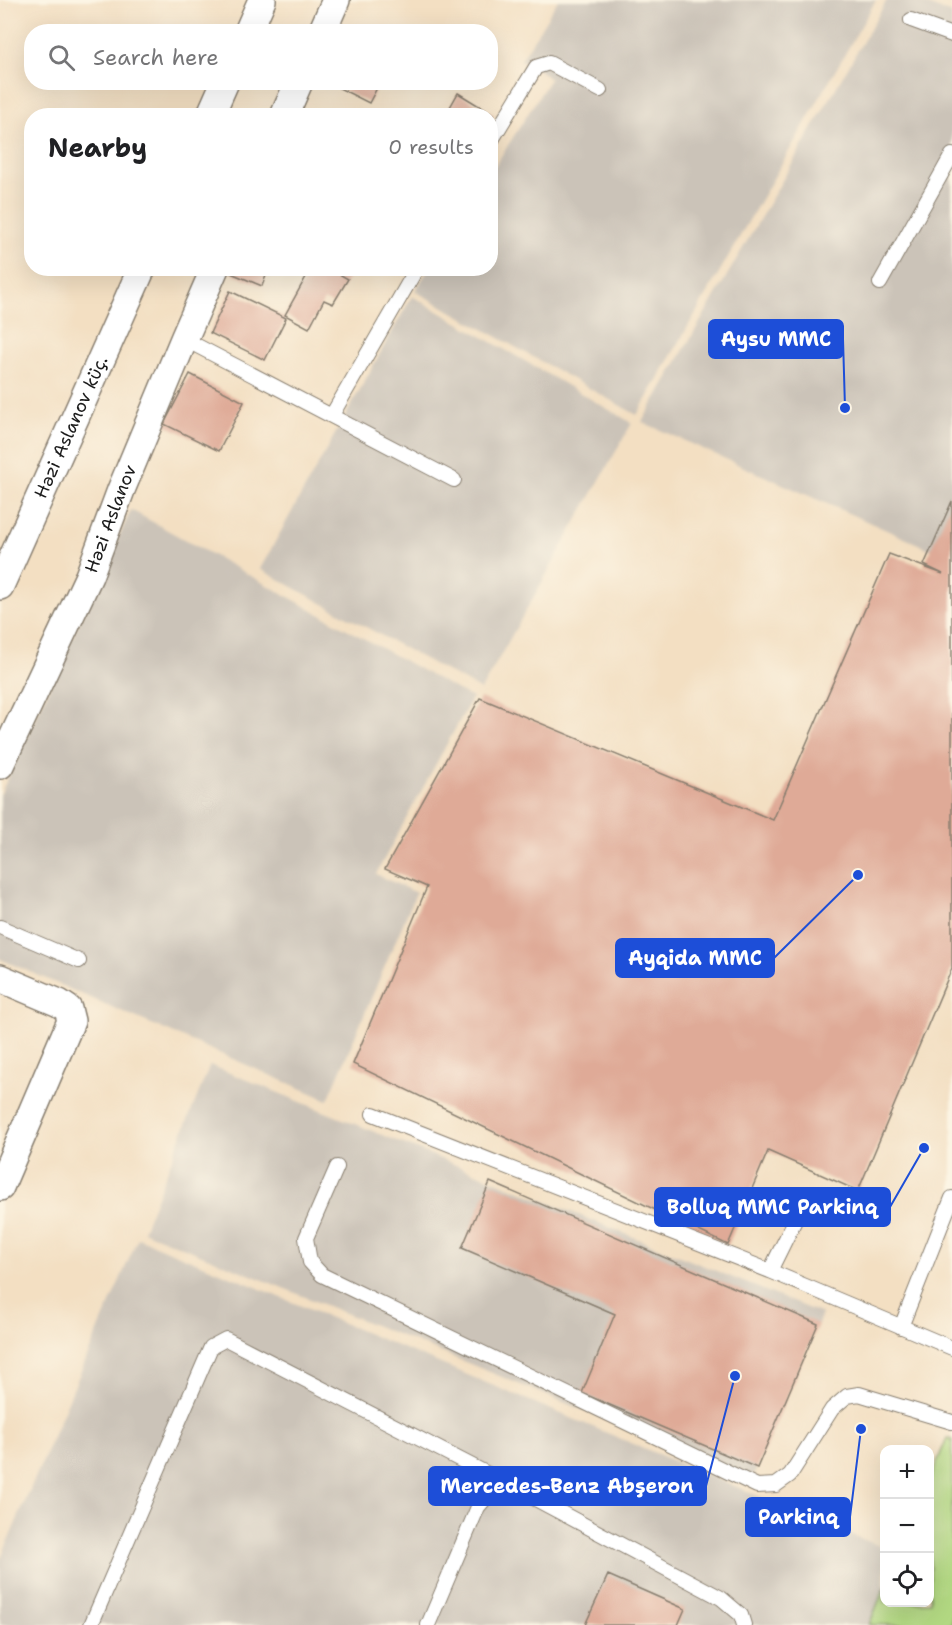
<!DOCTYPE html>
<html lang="en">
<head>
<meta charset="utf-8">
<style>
	:root { --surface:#fff; --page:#f2f2f2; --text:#202124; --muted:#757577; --line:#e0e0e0 }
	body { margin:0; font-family:"Shantell Sans",sans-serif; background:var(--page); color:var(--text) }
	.controls { position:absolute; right:18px; bottom:18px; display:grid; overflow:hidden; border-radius:12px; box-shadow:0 6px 24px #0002 }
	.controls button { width:54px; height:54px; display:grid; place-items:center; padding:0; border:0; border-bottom:2px solid var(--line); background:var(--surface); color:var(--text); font:30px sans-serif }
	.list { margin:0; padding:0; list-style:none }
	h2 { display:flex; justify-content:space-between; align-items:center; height:78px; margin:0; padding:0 24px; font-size:26px }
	h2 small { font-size:20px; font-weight:400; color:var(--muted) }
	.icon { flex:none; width:33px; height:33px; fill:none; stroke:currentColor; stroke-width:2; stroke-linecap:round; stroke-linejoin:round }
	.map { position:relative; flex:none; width:952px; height:1625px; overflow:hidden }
	.search { position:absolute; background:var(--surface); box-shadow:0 6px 24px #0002; left:24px; top:24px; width:474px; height:66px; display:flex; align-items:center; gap:15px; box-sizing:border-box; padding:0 21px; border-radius:24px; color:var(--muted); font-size:22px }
	.panel { position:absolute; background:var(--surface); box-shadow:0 6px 24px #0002; left:24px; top:108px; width:474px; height:168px; border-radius:24px }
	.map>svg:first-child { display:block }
	.industrial { fill:#cbc3b8 }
	.green { fill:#b2d882; stroke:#677a4f; stroke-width:1.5 }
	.building { fill:#dfaa97 }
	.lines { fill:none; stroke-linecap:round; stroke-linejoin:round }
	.lane-casing { stroke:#887e6f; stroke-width:16 }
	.street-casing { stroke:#887e6f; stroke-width:30 }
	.lane { stroke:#fff; stroke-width:14 }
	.street { stroke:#fff; stroke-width:27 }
	.labels { text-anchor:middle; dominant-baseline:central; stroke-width:4.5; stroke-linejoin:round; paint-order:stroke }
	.street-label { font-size:18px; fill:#1c1c1c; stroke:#fcf5e5 }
	.leader { fill:none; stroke:#1d4ed8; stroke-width:2 }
	.callout-dot { fill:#1d4ed8; stroke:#fcf5e5; stroke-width:2 }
	.callout { fill:#1d4ed8; stroke:#1d4ed8; stroke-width:2 }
	.callout-label { font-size:20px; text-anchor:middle; font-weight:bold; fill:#fff }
</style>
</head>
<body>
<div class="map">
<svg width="952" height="1625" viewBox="0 0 952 1625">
	<rect width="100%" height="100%" fill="#fcf5e5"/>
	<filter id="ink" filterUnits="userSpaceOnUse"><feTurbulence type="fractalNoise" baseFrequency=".0167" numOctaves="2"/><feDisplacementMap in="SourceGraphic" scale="12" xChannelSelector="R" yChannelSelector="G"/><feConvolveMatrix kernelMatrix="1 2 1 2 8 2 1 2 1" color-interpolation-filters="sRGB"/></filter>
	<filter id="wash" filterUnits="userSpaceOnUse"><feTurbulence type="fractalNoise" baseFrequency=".008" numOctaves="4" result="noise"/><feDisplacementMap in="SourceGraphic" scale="24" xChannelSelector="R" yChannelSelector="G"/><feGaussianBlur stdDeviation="1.35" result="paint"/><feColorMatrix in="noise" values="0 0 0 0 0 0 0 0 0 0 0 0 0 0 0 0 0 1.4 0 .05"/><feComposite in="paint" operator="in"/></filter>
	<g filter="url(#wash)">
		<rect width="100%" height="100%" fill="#f3dfc2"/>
		<path class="industrial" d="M558,0H876L637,415L415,291L429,269L490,268L491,172L550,79L536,67L521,60Z
			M887,0H914L952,14V559L642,422Z
			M412,296L632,423L481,690L260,569Z
			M131,510L472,698L376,874L416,893L328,1100L0,959V795Z
			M210,1065L822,1314L752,1479L143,1231Z
			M138,1238L884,1548V1588L869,1625H0V1560Z"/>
		<path class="green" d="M947,1438L952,1440V1625H869L884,1588V1602H930V1479Z"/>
		<g id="blocks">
			<path class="building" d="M342,82H380L369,103L339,88Z
				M458,93L494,115L490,121V116H445Z
				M233,268H269L262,286L231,273Z
				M311,268H329L348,279L333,304L324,300L309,328L285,315Z
				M230,291L286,318L265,360L210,333Z
				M190,374L244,402L219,451L164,424Z
				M952,501V968L858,1191L768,1151L728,1245L353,1064L427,887L385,869L480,698L773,820L889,554L943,574L924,565Z
				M490,1182L818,1324L757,1468L582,1393L615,1314L462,1248Z
				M608,1575L685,1609L678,1625H585Z"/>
		</g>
	</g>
	<g filter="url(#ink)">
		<use href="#blocks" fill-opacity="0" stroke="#887e6f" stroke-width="1.5"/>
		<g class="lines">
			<defs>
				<path id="lane" d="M911,20L952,35
					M490,143L536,67L549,63L600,90
					M880,283L952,155
					M184,339L454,480
					M332,415L417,268
					M0,927L79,961
					M373,1114L770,1271
					M337,1167L306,1238L310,1262L322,1275L757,1486L776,1485L790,1475L832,1409L847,1396L859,1394L952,1422
					M806,1198L770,1271L952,1348
					M901,1327L952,1198
					M91,1625L211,1347L226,1339L513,1487
					M428,1625L478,1507L490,1493L513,1487L721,1598L741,1615L744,1625"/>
				<g id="street">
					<path d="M248,32L262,0"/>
					<path d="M322,32L336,0"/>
					<path d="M210,116L225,82"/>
					<path d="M284,116L299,82"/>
					<path id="s1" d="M0,586L142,268"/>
					<path id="s2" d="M0,765L89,576L121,490L184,339L215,268"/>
					<path d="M0,978L59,1003L68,1009L71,1021L0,1187"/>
				</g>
			</defs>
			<use href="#lane" class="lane-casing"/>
			<use href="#street" class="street-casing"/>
			<use href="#lane" class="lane"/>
			<use href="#street" class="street"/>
		</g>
	</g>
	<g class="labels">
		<g class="street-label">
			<text stroke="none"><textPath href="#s1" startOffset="174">Həzi Aslanov küç.</textPath></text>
			<text stroke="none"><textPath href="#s2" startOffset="270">Həzi Aslanov</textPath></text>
		</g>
	</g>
	<path class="leader" d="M845 408L843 339M858 875L774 958M924 1148L890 1207M735 1376L706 1486M861 1429L850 1517"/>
	<g class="callout-dot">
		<circle cx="845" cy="408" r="6"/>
		<circle cx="858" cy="875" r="6"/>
		<circle cx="924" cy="1148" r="6"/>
		<circle cx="735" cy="1376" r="6"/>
		<circle cx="861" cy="1429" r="6"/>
	</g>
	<g class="callout">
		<rect x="709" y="320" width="134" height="38" rx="6"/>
		<rect x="616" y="939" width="158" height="38" rx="6"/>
		<rect x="655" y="1188" width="235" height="38" rx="6"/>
		<rect x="429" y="1467" width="277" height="38" rx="6"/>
		<rect x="746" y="1498" width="104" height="38" rx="6"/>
	</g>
	<g class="callout-label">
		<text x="776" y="346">Aysu MMC</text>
		<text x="695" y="965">Ayqida MMC</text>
		<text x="772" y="1214">Bolluq MMC Parkinq</text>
		<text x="567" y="1493">Mercedes-Benz Abşeron</text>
		<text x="798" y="1524">Parkinq</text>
	</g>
</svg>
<div class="controls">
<button>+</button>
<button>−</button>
<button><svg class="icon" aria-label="locate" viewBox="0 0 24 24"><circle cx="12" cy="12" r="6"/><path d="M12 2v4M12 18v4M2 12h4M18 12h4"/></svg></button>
</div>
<div class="search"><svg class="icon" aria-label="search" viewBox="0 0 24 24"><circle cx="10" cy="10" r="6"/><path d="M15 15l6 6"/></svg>Search here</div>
<section class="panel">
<h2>Nearby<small>0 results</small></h2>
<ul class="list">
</ul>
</section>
</div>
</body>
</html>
